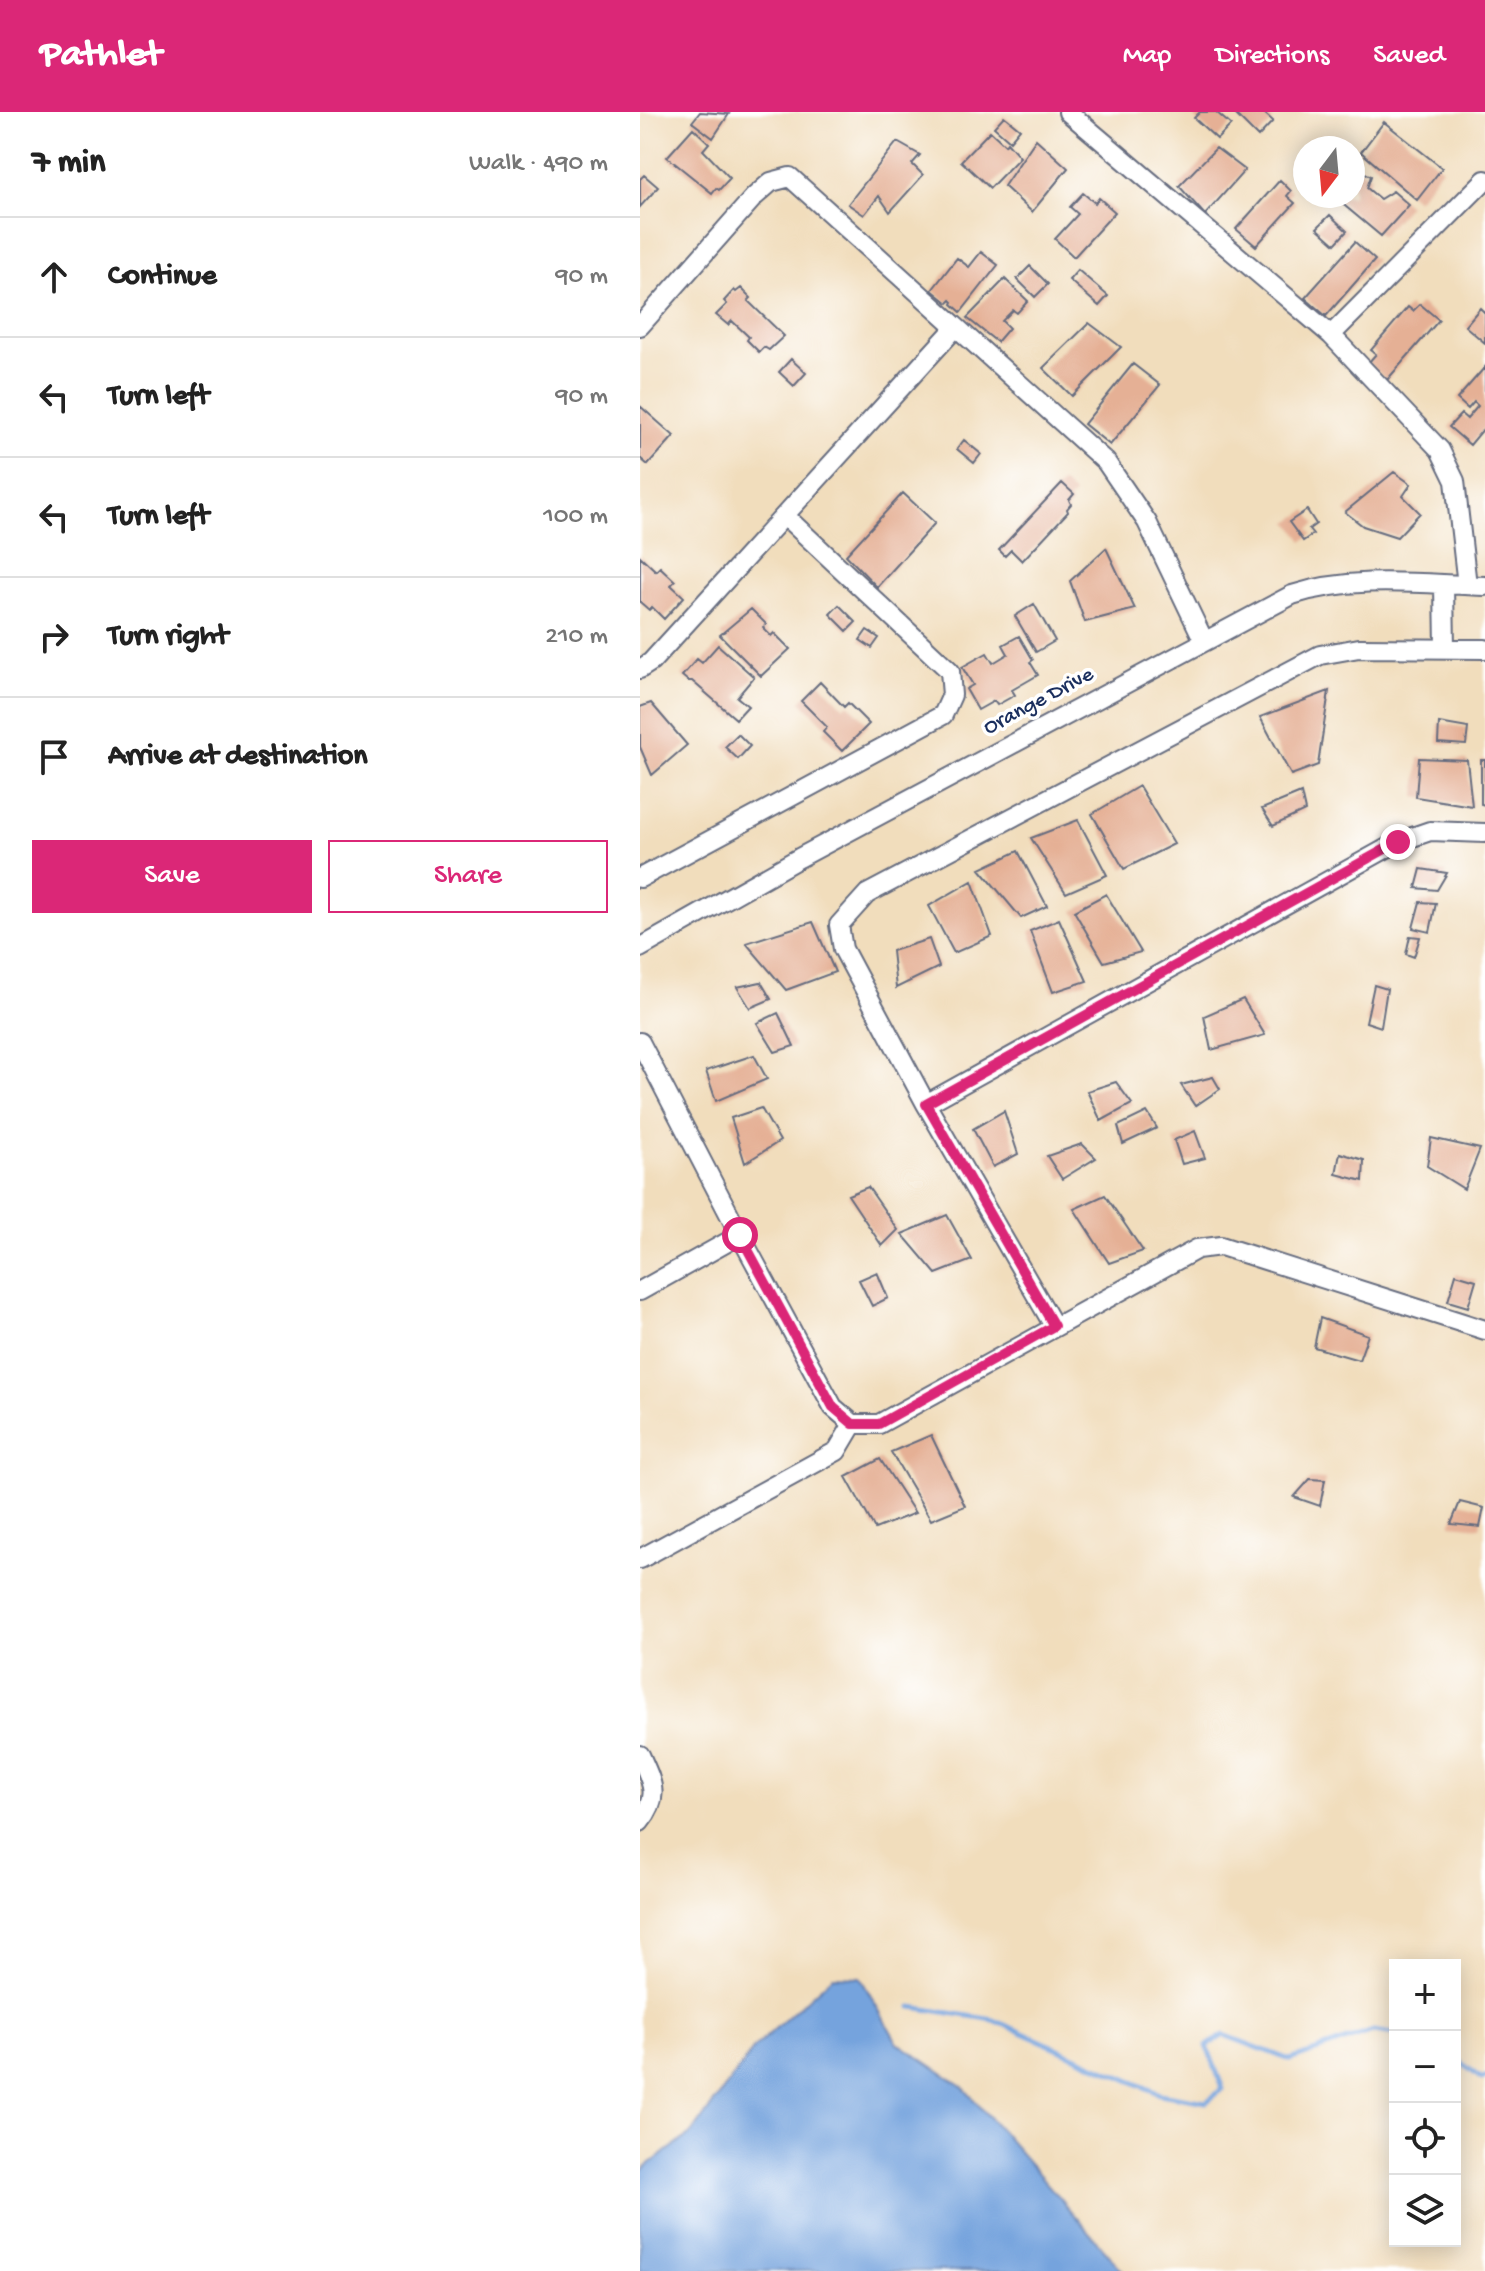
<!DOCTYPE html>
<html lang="en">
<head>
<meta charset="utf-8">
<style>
	:root { --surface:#fff; --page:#f6f6f6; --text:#222; --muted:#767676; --line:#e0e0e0; --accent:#db2777 }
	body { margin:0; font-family:"Gochi Hand",sans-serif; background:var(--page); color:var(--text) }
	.controls { position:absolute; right:24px; bottom:24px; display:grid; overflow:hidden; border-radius:0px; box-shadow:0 4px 20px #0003 }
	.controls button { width:72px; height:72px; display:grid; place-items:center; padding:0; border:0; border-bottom:2px solid var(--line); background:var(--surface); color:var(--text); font:40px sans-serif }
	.compass { position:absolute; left:653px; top:24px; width:72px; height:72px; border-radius:50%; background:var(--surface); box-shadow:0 4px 20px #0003; rotate:196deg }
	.stop { position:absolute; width:24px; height:24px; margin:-18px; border:6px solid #db2777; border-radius:50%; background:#fff }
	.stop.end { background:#db2777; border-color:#fff; box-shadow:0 2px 8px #0008 }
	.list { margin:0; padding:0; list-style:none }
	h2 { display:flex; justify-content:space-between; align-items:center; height:104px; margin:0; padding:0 32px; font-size:34px }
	h2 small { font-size:26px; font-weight:400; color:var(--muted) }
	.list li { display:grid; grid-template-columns:52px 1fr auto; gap:24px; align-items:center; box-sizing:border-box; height:120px; padding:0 32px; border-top:2px solid var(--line) }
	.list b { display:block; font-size:30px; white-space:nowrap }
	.list em { font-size:26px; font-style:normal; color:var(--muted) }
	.actions { display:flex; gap:16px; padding:24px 32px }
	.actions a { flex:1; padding:18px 0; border:2px solid var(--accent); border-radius:0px; text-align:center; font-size:28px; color:var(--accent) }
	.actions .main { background:var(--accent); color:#fff }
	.icon { flex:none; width:44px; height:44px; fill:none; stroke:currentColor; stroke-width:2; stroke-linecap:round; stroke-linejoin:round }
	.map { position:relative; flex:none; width:845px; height:2159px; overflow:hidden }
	header { display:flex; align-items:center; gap:48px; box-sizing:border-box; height:112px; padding:0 40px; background:var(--accent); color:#fff }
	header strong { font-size:38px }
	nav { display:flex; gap:44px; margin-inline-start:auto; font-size:28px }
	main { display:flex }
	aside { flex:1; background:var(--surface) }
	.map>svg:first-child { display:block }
	.water { fill:#74a3dd; stroke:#48699e; stroke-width:2 }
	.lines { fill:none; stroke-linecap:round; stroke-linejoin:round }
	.stream { stroke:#74a3dd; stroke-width:5 }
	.building { fill:#e5b095 }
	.minor-casing { stroke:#666c7f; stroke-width:22 }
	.minor { stroke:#fff; stroke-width:18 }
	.route { stroke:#db2777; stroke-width:10 }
	.labels { text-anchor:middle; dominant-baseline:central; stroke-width:7; stroke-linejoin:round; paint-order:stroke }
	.street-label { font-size:22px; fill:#1b2f5e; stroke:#fff }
</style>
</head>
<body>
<header>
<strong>Pathlet</strong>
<nav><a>Map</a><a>Directions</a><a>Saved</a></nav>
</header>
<main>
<aside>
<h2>7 min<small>Walk · 490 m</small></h2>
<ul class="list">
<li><svg class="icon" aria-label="ahead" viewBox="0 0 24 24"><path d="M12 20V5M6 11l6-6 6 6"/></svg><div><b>Continue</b></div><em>90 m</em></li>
<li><svg class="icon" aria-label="left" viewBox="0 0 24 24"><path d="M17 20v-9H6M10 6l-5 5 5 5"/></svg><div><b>Turn left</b></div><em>90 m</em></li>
<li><svg class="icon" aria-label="left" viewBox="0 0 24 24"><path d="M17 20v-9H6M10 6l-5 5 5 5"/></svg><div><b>Turn left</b></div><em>100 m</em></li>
<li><svg class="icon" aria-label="right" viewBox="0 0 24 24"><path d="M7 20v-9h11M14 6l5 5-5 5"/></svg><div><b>Turn right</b></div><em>210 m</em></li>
<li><svg class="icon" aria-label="arrive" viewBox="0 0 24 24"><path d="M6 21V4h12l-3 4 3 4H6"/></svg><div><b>Arrive at destination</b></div></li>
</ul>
<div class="actions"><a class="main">Save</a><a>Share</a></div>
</aside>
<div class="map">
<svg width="845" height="2159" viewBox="0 0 845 2159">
	<rect width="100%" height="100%" fill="#fff"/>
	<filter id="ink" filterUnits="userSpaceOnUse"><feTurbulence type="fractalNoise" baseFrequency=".0125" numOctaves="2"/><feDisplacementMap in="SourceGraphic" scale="16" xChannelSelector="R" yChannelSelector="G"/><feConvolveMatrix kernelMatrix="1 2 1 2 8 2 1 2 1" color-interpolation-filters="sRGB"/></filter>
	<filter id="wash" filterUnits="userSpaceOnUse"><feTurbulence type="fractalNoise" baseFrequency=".006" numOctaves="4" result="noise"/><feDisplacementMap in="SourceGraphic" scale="32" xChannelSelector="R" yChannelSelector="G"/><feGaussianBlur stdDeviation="1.8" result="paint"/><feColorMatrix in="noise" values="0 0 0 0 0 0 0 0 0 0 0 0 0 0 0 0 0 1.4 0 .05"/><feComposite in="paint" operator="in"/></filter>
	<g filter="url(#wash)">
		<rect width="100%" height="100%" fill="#f1ddbc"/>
		<path class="water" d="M193,1864L220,1865L257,1930L323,1975L483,2159H0V2059L52,2021L115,1935Z"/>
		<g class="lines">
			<path class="stream" d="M272,1895L354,1908L520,1982L566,1990L583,1977L567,1934L584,1923L650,1948L733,1919L755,1922
				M815,1946L842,1967L845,1965"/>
		</g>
		<g id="blocks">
			<path class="building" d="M60,0L89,2L73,26L52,10Z
				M560,0H576L591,13L577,27L554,6Z
				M593,0H623L633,9L618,25Z
				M364,4L380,17L370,29L354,15Z
				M744,10L802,56L777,88L721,40Z
				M53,16L69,31L63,38L90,66L79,78L76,76L72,81L27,45Z
				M350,19L365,33L367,30L380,45L350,76L321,49Z
				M396,27L428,56L392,100L364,74Z
				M257,30L280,43L272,52L283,63L250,100L239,84L224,103L208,92Z
				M576,36L605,58L565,103L539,74Z
				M713,55L731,64L727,76L740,87L753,79L769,93L741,124L693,84H713Z
				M4,63L18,75L0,95V67Z
				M640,68L651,79L647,84L655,91L616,134L596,117Z
				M443,81L455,91L459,86L475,100L434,145L415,127L438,102L430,95Z
				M690,103L707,119L695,132L677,116Z
				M715,130L735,148L686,204L665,186Z
				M341,140L358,153L321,200L312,192L313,190L311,188L308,191L292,178L317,146L329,155Z
				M390,154L408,172L395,185L377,167Z
				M438,158L468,184L459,194L429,168Z
				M365,167L388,189L377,201L373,198L362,209L369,216L357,230L327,206Z
				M101,176L111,186L108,189L144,224L129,238L124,235L119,240L107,228L109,225L92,209L88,213L76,203L87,192L84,189L94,178L96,180Z
				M780,192L799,208L747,268L728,251L736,242L731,238L768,195L773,199Z
				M840,196L845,201V231L825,214Z
				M449,211L481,235L432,284L403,256Z
				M151,247L166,261L154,274L139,260Z
				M493,252L520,273L470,333L444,312Z
				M845,255V315L830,333L809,315L821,302L827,307L838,294L834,290L828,297L817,287Z
				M0,294L34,324L8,353L0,346Z
				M324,328L341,342L334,351L317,337Z
				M754,360L771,372L763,384L780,401L757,425L723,414L705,400Z
				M422,371L434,382L429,388L431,392L427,397L428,400L382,449L371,438L365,444L359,438Z
				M263,381L295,411L237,475L206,443Z
				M667,398L676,412L669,417L673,422L663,429L649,410Z
				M466,436L495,497L445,510L430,469Z
				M0,444L16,459L20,455L35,469L31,473L44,485L24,507L12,495L9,498L0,490Z
				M394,492L415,529L396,540L375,504Z
				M199,493L216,510L207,519L190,502Z
				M111,497L126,512L123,516L131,524L134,521L150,537L121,564L80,523Z
				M227,518L239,526L232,536L220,528Z
				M379,524L393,548L390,550L398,563L372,578L375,583L357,593L354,589L338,598L326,577L333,573L322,555L347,541L353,551L368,542L363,533Z
				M78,533L114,565L97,585L108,594L96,607L52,569H48L42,564L57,547L62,551Z
				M180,570L204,595L208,591L229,612L202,639L183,620L187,615L161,589Z
				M689,579L678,653L651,663L620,605Z
				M11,591L47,633L12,663L0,635V595Z
				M799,611L828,616L826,633L798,631Z
				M98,622L110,634L98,647L85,635Z
				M779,646L827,648L832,694L776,685Z
				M841,648H845V693L841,692Z
				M499,674L534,732L484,757L452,702Z
				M661,681L665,699L633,714L622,697Z
				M438,708L467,763L426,781L391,726Z
				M378,739L407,794L381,806L340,757Z
				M781,757L807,761L797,778L776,776Z
				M332,769L352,824L314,841L289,794Z
				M466,782L501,840L464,850L434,799Z
				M780,790L796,791L790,820L773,816Z
				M419,807L447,869L413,880L390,819Z
				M173,810L195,860L146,878L106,831Z
				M770,824L780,825L774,845L766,842Z
				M289,827L299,855L256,876L252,839Z
				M121,870L131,887L110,896L97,875Z
				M734,873L747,877L741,915L726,910Z
				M603,887L625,923L571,938L564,904Z
				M138,901L154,934L135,940L117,911Z
				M114,943L127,967L76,989L66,959Z
				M573,965L580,977L555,994L541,973Z
				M476,970L492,992L461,1009L447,979Z
				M121,996L140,1029L105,1051L91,1006Z
				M364,999L378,1042L353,1055L333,1017Z
				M507,1000L517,1016L483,1032L478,1014Z
				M555,1019L565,1046L542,1052L534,1028Z
				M791,1026L840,1037L824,1077L787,1054Z
				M442,1032L456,1046L422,1067L407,1044Z
				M700,1041L724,1048L723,1069L696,1062Z
				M228,1075L258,1118L242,1134L208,1083Z
				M465,1083L503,1139L469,1151L434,1097Z
				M307,1103L332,1148L296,1162L262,1122Z
				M237,1160L248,1186L232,1194L219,1168Z
				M816,1162L836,1168L828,1195L808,1189Z
				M680,1206L728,1223L719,1248L674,1235Z
				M291,1323L325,1394L291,1408L251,1340Z
				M240,1347L275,1401L235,1417L206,1365Z
				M670,1367L685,1368L680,1394L654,1385Z
				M820,1390L844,1396L840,1415L811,1412Z"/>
		</g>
	</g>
	<g filter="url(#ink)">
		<use href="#blocks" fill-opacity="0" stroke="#666c7f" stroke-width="2"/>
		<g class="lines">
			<defs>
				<path id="minor" d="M428,0L691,223L800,338L815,369L827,473
					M0,214L114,85L131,70L150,65L466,350L507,410L564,529
					M691,223L845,68
					M804,473L805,536
					M0,557L11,550L316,215
					M0,766L303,603L312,583L310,559L145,404
					M0,836L159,746L652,483C715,463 780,472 845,474
					M0,930L100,1123L193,1295L213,1312H239L557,1137L581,1134L845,1218
					M286,992L758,730L790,719L845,721
					M0,1179L100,1123
					M414,1214L286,992L203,837L199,813L227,782L680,543L719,536L845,537
					M0,1447L197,1339L213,1312
					M0,1643C12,1670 21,1685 0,1710"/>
			</defs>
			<use href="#minor" class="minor-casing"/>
			<use href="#minor" class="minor"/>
		</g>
	</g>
	<g class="lines" filter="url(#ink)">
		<path class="route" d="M100,1123L193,1295L213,1312H239L414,1214L286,992L758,730"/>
	</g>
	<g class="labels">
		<g class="street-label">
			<text transform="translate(399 590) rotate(-28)">Orange Drive</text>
		</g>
	</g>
</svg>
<div class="controls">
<button>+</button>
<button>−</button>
<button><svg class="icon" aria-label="locate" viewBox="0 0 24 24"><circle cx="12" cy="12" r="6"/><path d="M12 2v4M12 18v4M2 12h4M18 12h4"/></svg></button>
<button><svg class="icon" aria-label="layers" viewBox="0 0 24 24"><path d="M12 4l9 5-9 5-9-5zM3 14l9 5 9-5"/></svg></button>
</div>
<svg class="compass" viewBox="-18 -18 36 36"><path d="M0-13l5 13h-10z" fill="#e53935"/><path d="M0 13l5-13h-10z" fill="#767676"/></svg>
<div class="stop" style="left:100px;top:1123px"></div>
<div class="stop end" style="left:758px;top:730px"></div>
</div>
</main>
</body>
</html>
